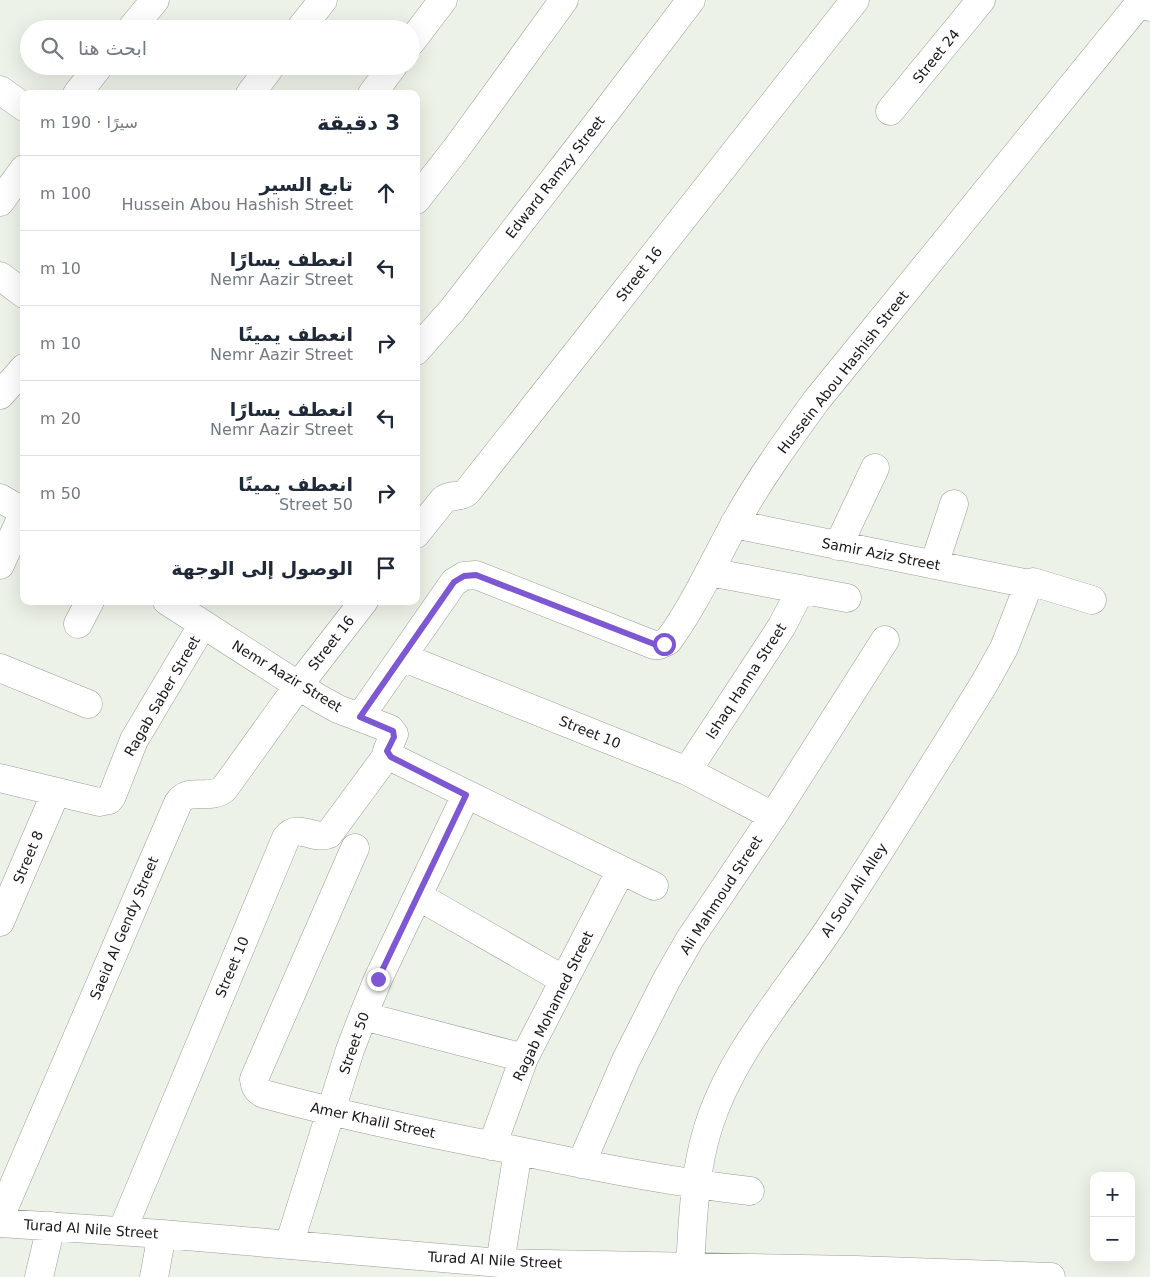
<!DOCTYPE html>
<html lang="ar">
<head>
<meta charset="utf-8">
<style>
	:root { --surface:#fff; --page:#f2f2f3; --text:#1f2937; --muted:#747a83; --line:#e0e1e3 }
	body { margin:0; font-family:"DejaVu Sans","Noto Sans Arabic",sans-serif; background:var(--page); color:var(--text); direction:rtl }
	.controls { position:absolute; right:15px; bottom:15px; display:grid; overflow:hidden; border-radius:10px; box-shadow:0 5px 20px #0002 }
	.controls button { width:45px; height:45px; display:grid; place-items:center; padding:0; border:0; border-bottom:1px solid var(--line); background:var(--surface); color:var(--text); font:25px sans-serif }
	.stop { position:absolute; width:15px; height:15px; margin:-11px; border:4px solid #7d58d2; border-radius:50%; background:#fff }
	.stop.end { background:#7d58d2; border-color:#fff; box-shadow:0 1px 5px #0008 }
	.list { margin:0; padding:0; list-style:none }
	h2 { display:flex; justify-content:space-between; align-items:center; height:65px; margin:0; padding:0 20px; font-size:21px }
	h2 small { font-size:16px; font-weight:400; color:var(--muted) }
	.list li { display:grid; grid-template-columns:32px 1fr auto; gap:15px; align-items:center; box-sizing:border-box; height:75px; padding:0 20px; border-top:1px solid var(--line) }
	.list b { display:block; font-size:19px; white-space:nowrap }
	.list p { margin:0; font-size:16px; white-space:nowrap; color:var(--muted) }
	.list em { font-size:16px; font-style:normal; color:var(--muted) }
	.icon { flex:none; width:28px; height:28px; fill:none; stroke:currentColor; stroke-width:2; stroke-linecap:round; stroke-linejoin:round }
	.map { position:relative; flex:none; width:1150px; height:1277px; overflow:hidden; direction:ltr }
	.search { position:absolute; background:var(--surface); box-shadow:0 5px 20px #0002; left:20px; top:20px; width:400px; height:55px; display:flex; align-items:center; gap:12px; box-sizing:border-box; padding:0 18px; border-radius:28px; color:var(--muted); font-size:19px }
	.panel { position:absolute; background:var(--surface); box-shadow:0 5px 20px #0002; left:20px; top:90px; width:400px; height:515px; border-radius:10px; direction:rtl }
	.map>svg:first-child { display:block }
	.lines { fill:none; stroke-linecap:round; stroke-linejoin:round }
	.minor-casing { stroke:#9a9e96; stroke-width:29 }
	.minor { stroke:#fff; stroke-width:28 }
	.route { stroke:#7d58d2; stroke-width:6 }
	.labels { text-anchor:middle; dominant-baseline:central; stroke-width:4; stroke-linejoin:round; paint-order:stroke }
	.street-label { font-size:14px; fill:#171815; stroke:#fff }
</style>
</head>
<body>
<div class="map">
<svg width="1150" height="1277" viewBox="0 0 1150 1277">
	<rect width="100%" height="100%" fill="#edf2e8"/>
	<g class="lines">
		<defs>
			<path id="minor" d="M131,29L155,0
				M300,29L323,0
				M411,42L443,0
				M0,90L24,107
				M77,94L99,66
				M250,94L271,66
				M372,94L393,66
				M890,111L981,0
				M416,200L456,149L564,0
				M0,202L24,169
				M0,276L24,294
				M416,351L453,309L589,134L691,0
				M0,395L24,368
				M0,498L24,512
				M734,524L1029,584
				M416,534L443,500C450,494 460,498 467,492L855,0
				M838,546L875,468
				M0,565L24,512
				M934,565L954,504
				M709,572L847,598
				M167,601L318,698L338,709L390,729L394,734L387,751L391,757L654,886
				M78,624L90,601
				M402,657L687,771L773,816
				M0,668L88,704
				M360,717L454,582L464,576L476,575L654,645H659L668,641C694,606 713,563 734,525C758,481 787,441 816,401L1142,0L1150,7
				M687,771L782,626L801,589
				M0,778L99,802L109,800L112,796L134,740L203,624
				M355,848L254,1079C255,1087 257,1091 264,1094C348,1117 433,1134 519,1151C596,1167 672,1182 750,1191
				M418,896L564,980
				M0,922L56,792
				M363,1016L524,1058
				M492,1146L524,1058L621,870
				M581,1164L626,1060L667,979L690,939L773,816L885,640
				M0,1217L178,803C189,786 209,801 224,789L298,686L364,601
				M0,1223L162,1234L500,1263L856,1270L1051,1277
				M122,1231L286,838C298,822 314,841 329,834L388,754
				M289,1245L350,1050L363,1016L378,979L466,795
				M500,1263L518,1151
				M690,1267C693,1220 694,1173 708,1128C732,1050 791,988 835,920C886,842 935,763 984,684L1004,648L1029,584L1033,582L1092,600
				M39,1277L51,1226
				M154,1277L162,1234"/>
		</defs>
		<use href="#minor" class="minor-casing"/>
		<use href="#minor" class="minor"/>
	</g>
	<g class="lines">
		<path class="route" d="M378,979L466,795L391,757L387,751L394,737L393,731L360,717L454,582L464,576L476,575L654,644H664"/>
	</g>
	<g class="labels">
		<g class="street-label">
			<text transform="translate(936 56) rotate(-51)">Street 24</text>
			<text transform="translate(555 177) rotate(-52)">Edward Ramzy Street</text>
			<text transform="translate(639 274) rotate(-52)">Street 16</text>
			<text transform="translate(843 372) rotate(-52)">Hussein Abou Hashish Street</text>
			<text transform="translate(881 554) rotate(11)">Samir Aziz Street</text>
			<text transform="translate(331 643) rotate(-52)">Street 16</text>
			<text transform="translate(287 676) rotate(31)">Nemr Aazir Street</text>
			<text transform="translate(746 681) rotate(-57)">Ishaq Hanna Street</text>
			<text transform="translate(162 696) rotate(-60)">Ragab Saber Street</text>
			<text transform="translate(590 732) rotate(22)">Street 10</text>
			<text transform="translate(28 857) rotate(-67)">Street 8</text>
			<text transform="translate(854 890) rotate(-57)">Al Soul Ali Alley</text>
			<text transform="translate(721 895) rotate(-57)">Ali Mahmoud Street</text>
			<text transform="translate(124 928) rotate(-67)">Saeid Al Gendy Street</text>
			<text transform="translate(232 967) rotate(-67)">Street 10</text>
			<text transform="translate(553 1006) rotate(-64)">Ragab Mohamed Street</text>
			<text transform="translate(354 1043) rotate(-71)">Street 50</text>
			<text transform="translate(373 1120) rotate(12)">Amer Khalil Street</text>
			<text transform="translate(91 1229) rotate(4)">Turad Al Nile Street</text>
			<text transform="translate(495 1260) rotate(3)">Turad Al Nile Street</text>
		</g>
	</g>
</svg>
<div class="controls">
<button>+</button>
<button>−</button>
</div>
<div class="stop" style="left:664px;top:644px"></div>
<div class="stop end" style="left:378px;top:979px"></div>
<div class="search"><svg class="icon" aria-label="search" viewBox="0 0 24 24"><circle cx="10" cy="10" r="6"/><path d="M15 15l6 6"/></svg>ابحث هنا</div>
<section class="panel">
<h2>3 دقيقة<small>سيرًا · 190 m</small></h2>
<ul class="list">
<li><svg class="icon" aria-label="ahead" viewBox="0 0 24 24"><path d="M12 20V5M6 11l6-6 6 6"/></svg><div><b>تابع السير</b><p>Hussein Abou Hashish Street</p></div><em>100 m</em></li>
<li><svg class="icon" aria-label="left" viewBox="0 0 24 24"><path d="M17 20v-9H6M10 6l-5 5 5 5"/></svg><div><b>انعطف يسارًا</b><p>Nemr Aazir Street</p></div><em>10 m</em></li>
<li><svg class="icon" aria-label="right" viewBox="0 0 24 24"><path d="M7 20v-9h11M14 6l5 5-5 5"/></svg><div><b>انعطف يمينًا</b><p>Nemr Aazir Street</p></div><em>10 m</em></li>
<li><svg class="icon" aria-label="left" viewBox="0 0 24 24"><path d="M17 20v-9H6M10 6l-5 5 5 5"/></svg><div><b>انعطف يسارًا</b><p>Nemr Aazir Street</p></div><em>20 m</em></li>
<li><svg class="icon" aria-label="right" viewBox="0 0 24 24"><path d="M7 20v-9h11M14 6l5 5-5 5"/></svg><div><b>انعطف يمينًا</b><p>Street 50</p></div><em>50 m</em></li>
<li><svg class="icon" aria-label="arrive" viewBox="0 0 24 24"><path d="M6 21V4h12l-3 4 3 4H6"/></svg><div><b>الوصول إلى الوجهة</b></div></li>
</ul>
</section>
</div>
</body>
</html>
